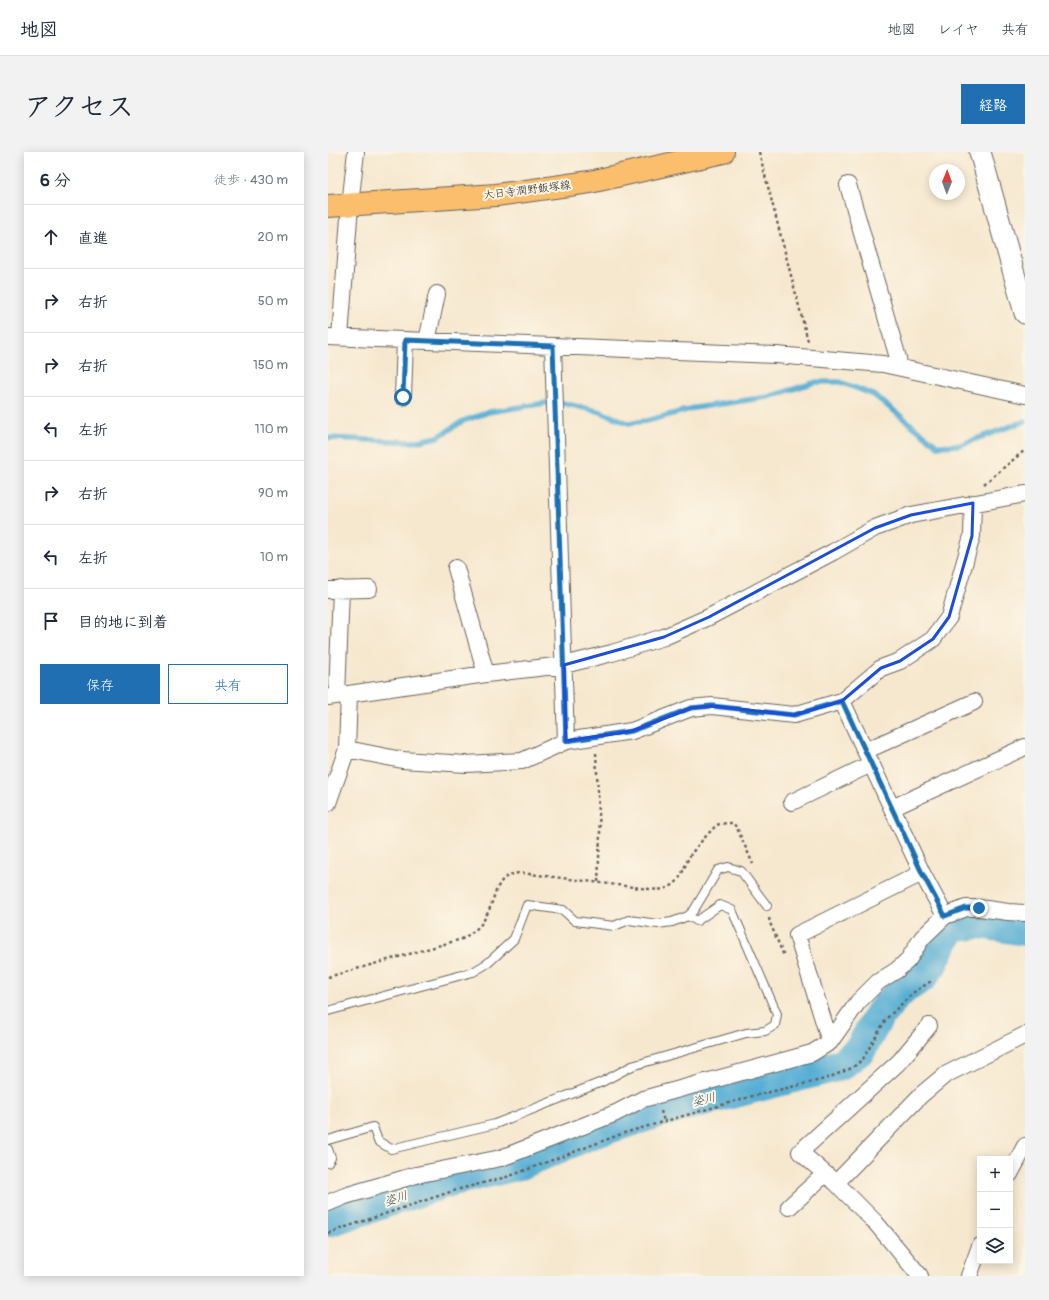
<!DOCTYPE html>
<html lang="ja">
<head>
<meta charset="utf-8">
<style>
	:root { --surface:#fff; --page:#f2f2f3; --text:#1f2937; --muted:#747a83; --line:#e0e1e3; --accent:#1f6fb2 }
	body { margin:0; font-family:Pangolin,"Klee One",sans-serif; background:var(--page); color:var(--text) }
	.controls { position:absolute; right:12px; bottom:12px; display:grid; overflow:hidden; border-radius:0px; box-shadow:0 2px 10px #0003 }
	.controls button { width:36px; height:36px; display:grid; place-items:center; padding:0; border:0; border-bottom:1px solid var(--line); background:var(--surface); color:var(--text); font:20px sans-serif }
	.compass { position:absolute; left:601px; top:12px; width:36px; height:36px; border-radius:50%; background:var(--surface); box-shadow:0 2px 10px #0003; rotate:1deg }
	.stop { position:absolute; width:12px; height:12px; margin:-9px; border:3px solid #1f6fb2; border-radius:50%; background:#fff }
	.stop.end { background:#1f6fb2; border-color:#fff; box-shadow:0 1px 4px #0008 }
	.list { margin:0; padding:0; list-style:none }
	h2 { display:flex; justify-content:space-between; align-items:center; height:52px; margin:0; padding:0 16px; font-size:17px }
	h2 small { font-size:13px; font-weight:400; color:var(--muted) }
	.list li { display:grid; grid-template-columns:26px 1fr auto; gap:12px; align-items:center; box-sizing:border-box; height:64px; padding:0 16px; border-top:1px solid var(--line) }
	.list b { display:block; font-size:15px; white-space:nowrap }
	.list em { font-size:13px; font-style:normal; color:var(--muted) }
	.actions { display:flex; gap:8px; padding:12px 16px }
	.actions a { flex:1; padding:9px 0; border:1px solid var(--accent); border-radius:0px; text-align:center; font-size:14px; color:var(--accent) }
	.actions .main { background:var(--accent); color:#fff }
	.icon { flex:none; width:22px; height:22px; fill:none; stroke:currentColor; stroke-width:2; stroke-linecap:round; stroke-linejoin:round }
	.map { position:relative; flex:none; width:697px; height:1124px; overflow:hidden; border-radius:0px }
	header { display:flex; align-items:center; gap:24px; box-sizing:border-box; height:56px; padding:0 20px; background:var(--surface); border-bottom:1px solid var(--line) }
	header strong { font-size:19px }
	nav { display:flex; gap:22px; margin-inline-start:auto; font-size:14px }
	.intro { display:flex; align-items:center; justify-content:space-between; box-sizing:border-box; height:96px; padding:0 24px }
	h1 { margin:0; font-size:28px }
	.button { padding:10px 18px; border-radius:0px; background:var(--accent); color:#fff; font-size:14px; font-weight:700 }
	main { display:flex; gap:24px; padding:0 24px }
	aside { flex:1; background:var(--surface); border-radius:0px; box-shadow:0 2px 10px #0003 }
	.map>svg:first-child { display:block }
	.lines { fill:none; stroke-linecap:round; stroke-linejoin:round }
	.stream { stroke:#57aed4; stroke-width:5.5 }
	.river { stroke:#57aed4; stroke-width:32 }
	.service-casing { stroke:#68635b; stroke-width:10 }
	.minor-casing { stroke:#68635b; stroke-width:18 }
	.tertiary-casing { stroke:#68635b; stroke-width:23 }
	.primary-casing { stroke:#68635b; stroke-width:24 }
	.path { stroke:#68635b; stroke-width:2.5; stroke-dasharray:3 3; stroke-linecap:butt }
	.service { stroke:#fff; stroke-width:8 }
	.minor { stroke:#fff; stroke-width:16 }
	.tertiary { stroke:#fff; stroke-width:21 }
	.primary { stroke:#fabe6d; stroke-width:22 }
	.route { stroke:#1f6fb2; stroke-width:5 }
	.marked { fill:none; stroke:#1d4ed8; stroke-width:3; stroke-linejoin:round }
	.labels { text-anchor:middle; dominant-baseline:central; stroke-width:4; stroke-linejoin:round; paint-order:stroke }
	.street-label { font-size:11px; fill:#1c1c1c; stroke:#fcf5e5 }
	.water-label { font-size:12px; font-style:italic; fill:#345666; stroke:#fcf5e5 }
</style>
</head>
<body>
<header>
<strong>地図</strong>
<nav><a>地図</a><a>レイヤ</a><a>共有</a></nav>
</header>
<div class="intro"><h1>アクセス</h1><a class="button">経路</a></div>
<main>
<aside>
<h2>6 分<small>徒歩 · 430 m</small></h2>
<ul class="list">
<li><svg class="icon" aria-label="ahead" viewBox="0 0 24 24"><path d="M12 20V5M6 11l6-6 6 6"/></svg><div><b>直進</b></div><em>20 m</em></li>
<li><svg class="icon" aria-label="right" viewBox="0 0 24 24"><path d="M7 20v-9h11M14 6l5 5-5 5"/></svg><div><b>右折</b></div><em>50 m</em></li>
<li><svg class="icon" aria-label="right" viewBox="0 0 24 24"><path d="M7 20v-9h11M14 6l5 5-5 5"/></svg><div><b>右折</b></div><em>150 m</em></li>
<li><svg class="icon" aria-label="left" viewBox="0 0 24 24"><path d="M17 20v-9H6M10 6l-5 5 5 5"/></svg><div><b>左折</b></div><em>110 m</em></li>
<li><svg class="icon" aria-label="right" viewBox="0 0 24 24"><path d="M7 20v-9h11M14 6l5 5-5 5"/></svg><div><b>右折</b></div><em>90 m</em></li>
<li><svg class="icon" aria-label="left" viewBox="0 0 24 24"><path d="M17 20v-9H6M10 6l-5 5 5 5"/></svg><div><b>左折</b></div><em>10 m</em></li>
<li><svg class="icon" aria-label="arrive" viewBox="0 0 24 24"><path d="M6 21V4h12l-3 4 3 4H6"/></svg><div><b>目的地に到着</b></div></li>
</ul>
<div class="actions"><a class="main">保存</a><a>共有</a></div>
</aside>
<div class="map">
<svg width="697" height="1124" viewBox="0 0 697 1124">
	<rect width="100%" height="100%" fill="#fcf5e5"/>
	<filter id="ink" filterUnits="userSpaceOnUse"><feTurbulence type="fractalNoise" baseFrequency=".025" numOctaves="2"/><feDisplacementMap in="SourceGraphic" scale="8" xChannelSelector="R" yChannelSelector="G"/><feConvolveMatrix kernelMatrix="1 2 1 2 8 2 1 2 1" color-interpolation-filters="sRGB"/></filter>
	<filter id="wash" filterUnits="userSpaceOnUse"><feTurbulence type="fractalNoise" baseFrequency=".012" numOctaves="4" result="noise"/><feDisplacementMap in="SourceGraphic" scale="16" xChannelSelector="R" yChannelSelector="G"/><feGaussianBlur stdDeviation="0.9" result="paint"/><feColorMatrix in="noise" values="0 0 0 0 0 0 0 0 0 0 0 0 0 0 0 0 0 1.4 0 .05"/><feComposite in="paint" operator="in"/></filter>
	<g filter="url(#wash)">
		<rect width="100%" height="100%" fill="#f6e8cf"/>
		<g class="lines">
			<path class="stream" d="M0,286L86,290L110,285L135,269L161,260L218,251H235L273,260L300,271L319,269L366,256L440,245L488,230H512L546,243L610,294L632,293L697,269"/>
			<path class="river" d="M0,1069L121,1029L192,1012L264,981L337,958L512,913L532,898L550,865L563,849L576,836L594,825L603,813L616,787L625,775L651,771L697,778"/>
		</g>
	</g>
	<g filter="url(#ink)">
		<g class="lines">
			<defs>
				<path id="service" d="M0,859L145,820L160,811L186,787L199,753L235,758L247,769L286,774L301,768L330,772L344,770L360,764L366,758L390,718L400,715L413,719L439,754
					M0,988L45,975L50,989L63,997L167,972L274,930L304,914L418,881L437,879L447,873L449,862L404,758L392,753L369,769L360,764
					M0,997L3,1006L0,1011"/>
				<path id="minor" d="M520,33L570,206L571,215
					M0,185L448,203L555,212L697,243
					M12,185L22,53L28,0
					M99,189L109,142
					M225,194L238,589
					M75,245L77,188
					M128,416L158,522
					M0,438L41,437
					M21,542L19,597L74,608L138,612L194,609L238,589L304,579L363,556L384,554L466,563L514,549L553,516L572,509L605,487L621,465L644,384L645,351
					M9,544L13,437
					M0,545L158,522L236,513L284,501L336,485L381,465L505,400L547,376L583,363L697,342
					M537,599L646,550
					M464,650L543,612
					M0,651L19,597
					M564,656L697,595
					M594,721L617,764
					M502,890L469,783L594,721L514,549
					M682,1022L697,994
					M508,1031L472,1000L571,910L601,874
					M0,1051L17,1044L88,1023L173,1006L288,961L315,947L484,901L502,890L530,850L550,830L569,818L580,808L594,786L617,764L638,756H651L680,760L697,761
					M461,1055L497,1022
					M592,1124L547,1070L508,1031L593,943L617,923L697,883
					M641,1124L652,1094"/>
				<path id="tertiary" d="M652,0L697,161"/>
				<path id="primary" d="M0,54L168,43L262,30L395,0"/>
			</defs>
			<use href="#service" class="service-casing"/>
			<use href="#minor" class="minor-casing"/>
			<use href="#tertiary" class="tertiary-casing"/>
			<use href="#primary" class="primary-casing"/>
			<path class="path" d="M431,0L480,189
				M656,332L697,298
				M268,601L272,681L270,731
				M441,766L442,771L456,804
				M0,825L134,787C144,781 153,775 158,764C169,745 166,721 194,721L321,737C329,738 336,738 343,734C355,728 356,711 364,701C368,695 384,677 389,673C393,671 400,671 405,671L409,676L425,712
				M333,959L336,969
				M0,1081L128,1038L182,1024L296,981L425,944L497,927L524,916L535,907L558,867L586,840L605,828"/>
			<use href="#service" class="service"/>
			<use href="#minor" class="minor"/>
			<use href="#tertiary" class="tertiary"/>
			<use href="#primary" class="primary"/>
		</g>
	</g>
	<g class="lines" filter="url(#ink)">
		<path class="route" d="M75,245L77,188L225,194L238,589L304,579L363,556L384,554L466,563L514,549L594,721L617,764L638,756H651"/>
	</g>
	<path class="marked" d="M645,351L644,384L621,465L605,487L572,509L553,516L514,549L466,563L384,554L363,556L304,579L238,589L236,513L336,485L381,465L547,376L583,363Z"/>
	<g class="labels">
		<g class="street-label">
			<text transform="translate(199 38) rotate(-7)">大日寺潤野飯塚線</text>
		</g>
		<g class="water-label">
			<text transform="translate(376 948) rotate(-14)">姿川</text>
			<text transform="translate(68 1047) rotate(-18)">姿川</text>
		</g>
	</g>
</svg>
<div class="controls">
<button>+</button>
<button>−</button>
<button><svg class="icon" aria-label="layers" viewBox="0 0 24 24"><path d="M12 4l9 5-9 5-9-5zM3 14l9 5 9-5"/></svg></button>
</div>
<svg class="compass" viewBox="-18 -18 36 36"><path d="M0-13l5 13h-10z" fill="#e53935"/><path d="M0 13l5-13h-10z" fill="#747a83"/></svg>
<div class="stop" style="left:75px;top:245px"></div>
<div class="stop end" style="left:651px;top:756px"></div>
</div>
</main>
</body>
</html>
